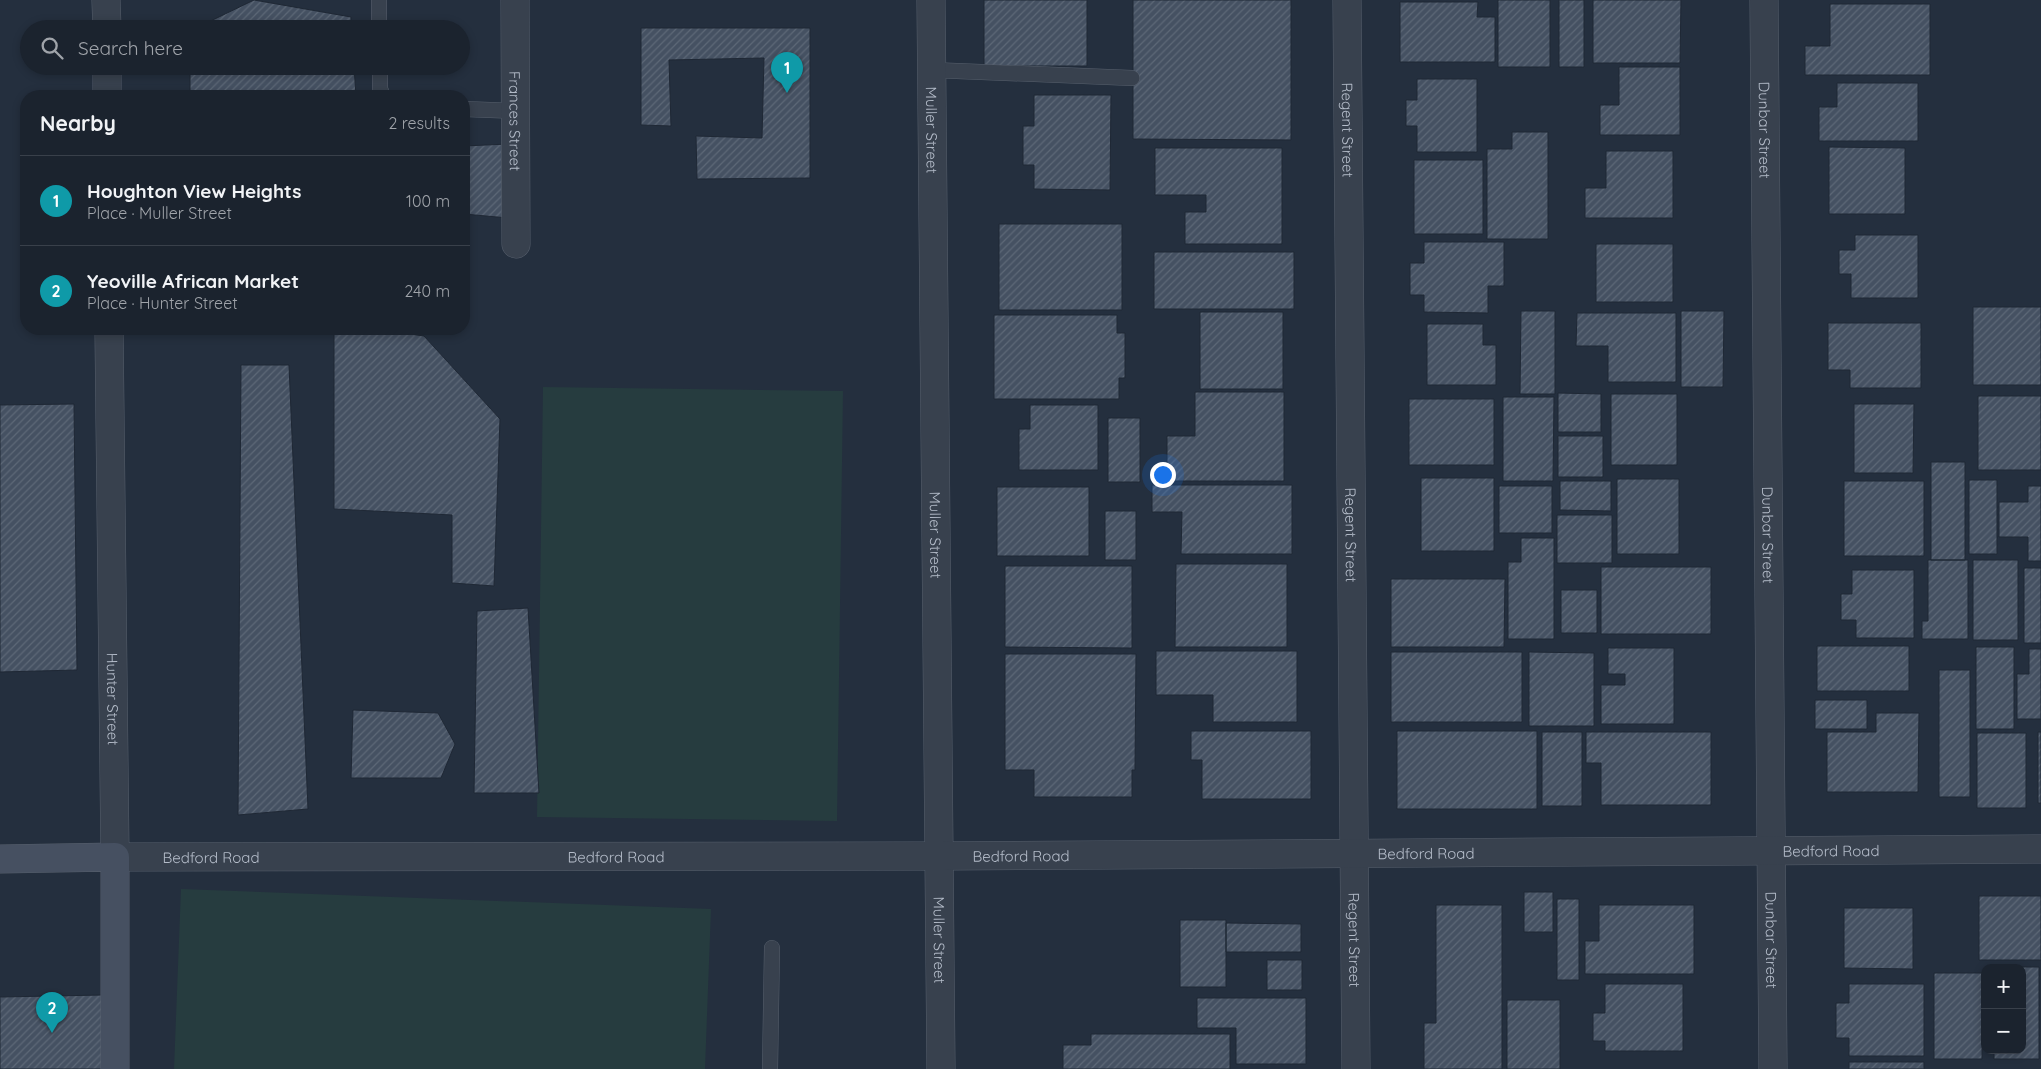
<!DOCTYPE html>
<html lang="en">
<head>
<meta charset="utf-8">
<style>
	:root { --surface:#1b232e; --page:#282f3a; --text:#f1f3f6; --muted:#a0a4aa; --line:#39404a; --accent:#8c9099 }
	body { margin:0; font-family:Quicksand,sans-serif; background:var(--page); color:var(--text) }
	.controls { position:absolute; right:15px; bottom:15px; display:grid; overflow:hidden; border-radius:10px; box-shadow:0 2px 8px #0003 }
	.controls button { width:45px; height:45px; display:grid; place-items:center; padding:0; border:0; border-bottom:1px solid var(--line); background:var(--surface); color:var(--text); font:25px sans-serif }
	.you { position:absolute; left:1162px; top:474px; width:18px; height:18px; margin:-12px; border:4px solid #fff; border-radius:50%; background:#1a73e8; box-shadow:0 0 0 8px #1a73e833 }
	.badge { display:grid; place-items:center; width:32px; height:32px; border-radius:50%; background:var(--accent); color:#fff; font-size:16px; font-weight:700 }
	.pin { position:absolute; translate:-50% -41px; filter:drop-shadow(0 1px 2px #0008) }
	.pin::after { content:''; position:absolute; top:26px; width:18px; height:15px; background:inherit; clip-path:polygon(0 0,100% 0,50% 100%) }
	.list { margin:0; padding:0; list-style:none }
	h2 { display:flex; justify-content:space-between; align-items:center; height:65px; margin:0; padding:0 20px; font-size:21px }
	h2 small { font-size:16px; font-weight:400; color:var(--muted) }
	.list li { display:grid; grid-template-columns:32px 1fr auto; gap:15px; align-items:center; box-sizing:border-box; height:90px; padding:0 20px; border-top:1px solid var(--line) }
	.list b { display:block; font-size:19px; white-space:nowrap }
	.list p { margin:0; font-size:16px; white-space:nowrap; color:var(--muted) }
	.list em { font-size:16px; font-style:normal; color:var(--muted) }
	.icon { flex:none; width:28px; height:28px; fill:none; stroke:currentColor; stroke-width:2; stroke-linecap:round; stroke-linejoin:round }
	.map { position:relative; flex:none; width:2041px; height:1069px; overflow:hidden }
	.search { position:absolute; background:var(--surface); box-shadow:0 2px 8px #0003; left:20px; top:20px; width:450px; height:55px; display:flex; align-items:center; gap:12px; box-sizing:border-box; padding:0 18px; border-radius:28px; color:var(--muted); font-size:19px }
	.panel { position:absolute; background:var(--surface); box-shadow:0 2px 8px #0003; left:20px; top:90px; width:450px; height:245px; border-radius:20px }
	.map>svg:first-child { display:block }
	.park { fill:#263c3f }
	.building { fill:url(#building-hatch); stroke:#1f2835 }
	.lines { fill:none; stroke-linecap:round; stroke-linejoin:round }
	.lane-casing { stroke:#565f6c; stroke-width:16 }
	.street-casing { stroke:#565f6c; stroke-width:29 }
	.secondary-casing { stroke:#565f6c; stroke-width:29 }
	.lane { stroke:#38414e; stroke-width:15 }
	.street { stroke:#38414e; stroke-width:28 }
	.secondary { stroke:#465061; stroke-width:28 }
	.labels { text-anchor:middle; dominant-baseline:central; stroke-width:4; stroke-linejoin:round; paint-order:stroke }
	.street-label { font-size:15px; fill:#b4bcc9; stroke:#1d2633 }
</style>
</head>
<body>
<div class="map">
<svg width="2041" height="1069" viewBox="0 0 2041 1069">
	<defs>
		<pattern id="building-hatch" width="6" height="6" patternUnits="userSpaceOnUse" patternTransform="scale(1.25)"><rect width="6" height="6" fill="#455162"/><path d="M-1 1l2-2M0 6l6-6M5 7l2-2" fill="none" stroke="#5d6877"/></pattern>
	</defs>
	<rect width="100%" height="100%" fill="#242f3e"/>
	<path class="park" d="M543,387L843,391L837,821L537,817Z
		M181,889L711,909L705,1069H174Z"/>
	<path class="building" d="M254,0L351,17V29H194Z
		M984,0H1087V66H984Z
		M1133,0H1291V140L1133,139Z
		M1498,0H1550V67H1498Z
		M1559,0H1584V67H1559Z
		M1593,0H1681L1680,63H1593Z
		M1400,2H1478L1477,17H1495V62H1400Z
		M1830,4H1930V75H1805V46H1830Z
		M641,28H810V178L697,179L696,136L762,138L764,58L669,60L671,126L641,125Z
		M190,66H354L356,96H190Z
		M1619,67H1680V135H1600V105H1619Z
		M1417,79H1477V152H1417V126H1406V100H1417Z
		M1837,83H1918V141H1819V107H1837Z
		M1034,95H1111L1110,190L1034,189V165H1023V126H1034Z
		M1512,132H1548V239H1487V149H1512Z
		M508,144V218L464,214V146Z
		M1829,147L1905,148V214H1829Z
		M1155,148H1282V244H1185V212H1206V195H1155Z
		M1606,151H1673V218H1585V188H1606Z
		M1414,160H1483V234H1414Z
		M999,224H1122V310H999Z
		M1855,235H1918V298H1851V274H1839V250H1855Z
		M1424,242H1504V286H1488V313L1424,312V295H1410V263H1424Z
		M1596,244H1673V302H1596Z
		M1154,252H1294V309H1154Z
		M1973,307H2041V385H1973Z
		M1521,311H1555V394H1520Z
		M1681,311H1724L1723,387H1681Z
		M1200,312H1283V389H1200Z
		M1577,313H1676V382H1608V346H1576Z
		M994,315H1117V333H1125V378H1119V399H994Z
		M1828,323H1921V388H1850V370H1828Z
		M1427,324H1483V345H1496V385H1427Z
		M334,329H375L424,336L500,419L494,586L452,583V515L334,509Z
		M241,365H289L308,809L238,815Z
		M1195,392H1284V481H1167V436H1195Z
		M1558,393L1601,394V432H1558Z
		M1611,394H1677V465H1611Z
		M1978,396H2041V470H1978Z
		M1503,397H1554L1553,481H1503Z
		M1409,399H1494V465H1409Z
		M74,404L77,670L0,672V405Z
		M1854,404H1914L1913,473H1854Z
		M1030,405H1098V470H1019V429H1030Z
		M1108,418H1140V482H1108Z
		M1558,436H1603V477H1558Z
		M1931,462H1965V560H1931Z
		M1421,478H1494V551H1421Z
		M1617,479H1679V554H1617Z
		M1969,480H1997V554H1969Z
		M1560,481H1611V511L1560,510Z
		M1844,481H1924V556H1844Z
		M1152,485H1292V554H1181L1182,512H1152Z
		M1499,486H1552V533H1499Z
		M2028,486H2041V561H2028V537H1999V502H2028Z
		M997,487H1089V556H997Z
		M1105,511H1136V560H1105Z
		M1557,515H1612V563H1557Z
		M1521,538H1554V639H1508V562H1521Z
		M1928,560H1968V639H1922V621H1928Z
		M1973,560H2018V640H1973Z
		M1176,564H1287V647H1175Z
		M1005,566H1132V648L1005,647Z
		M1601,567H1711V634H1601Z
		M2024,568H2041V643H2024Z
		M1852,570H1914V638H1856V620H1841V594H1852Z
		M1391,579H1505L1504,647H1391Z
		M1561,590H1597V633H1561Z
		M528,608L539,793H474L477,611Z
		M1817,646H1909V691H1817Z
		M1976,647H2014V729H1976Z
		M1608,648H1674V724H1601V685H1625V674H1608Z
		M2029,649H2041V719H2017V674H2029Z
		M1156,651H1297V722H1213V695H1156Z
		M1391,652H1522V722H1391Z
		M1529,652L1594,653V726H1529Z
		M1005,654H1136L1135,770H1132V797H1034V770H1005Z
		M1939,670H1970V797H1939Z
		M1815,700H1867V729H1815Z
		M353,710L438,713L455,744L441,778H351Z
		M1876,713H1919L1918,792H1827V732H1876Z
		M1191,731H1311V799H1202V760H1191Z
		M1397,731H1537V809H1397Z
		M1542,732H1582V806H1542Z
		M1586,732H1711V805H1601V763H1586Z
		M2038,732H2041V803H2038Z
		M1977,733H2026V808H1977Z
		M1524,892H1553V932H1524Z
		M1979,896H2041V960H1979Z
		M1557,899H1579V980H1557Z
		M1436,905H1502V1069H1424V1023H1436Z
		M1599,905H1694V974H1585V941H1599Z
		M1844,908H1913V969L1844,968Z
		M1180,920H1226V987H1180Z
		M1226,923L1301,924V952H1226Z
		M1267,960H1302V990H1267Z
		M1994,967H2039V1059H1994V1050H2022V968Z
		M1934,973H1983L1982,1059H1934Z
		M1605,984H1683V1051H1605V1041H1593V1013H1605Z
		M1849,984H1924V1056H1849V1038H1836V1003H1849Z
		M103,995V1069H0V997Z
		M1197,998H1306V1064H1236V1028H1197Z
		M1507,1000H1560V1069H1507Z
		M1091,1034H1230V1069H1063V1045H1091Z
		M1849,1062H1924V1069H1849Z"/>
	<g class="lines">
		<defs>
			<path id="lane" d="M379,1V29
				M380,66V89L383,96
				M932,70L1132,78
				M464,109L516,111
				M770,1069L772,948"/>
			<g id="street">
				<path d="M106,0L107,29"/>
				<path id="s1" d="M515,0L516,244"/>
				<path id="s2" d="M931,0L941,1069"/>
				<path id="s3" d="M1347,0L1356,1069"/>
				<path id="s4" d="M1764,0L1773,1069"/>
				<path d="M107,96V66"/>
				<path id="s5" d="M109,329L115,857L939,856L2041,849"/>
			</g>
			<path id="secondary" d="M0,859L115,857V1069"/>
		</defs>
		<use href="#lane" class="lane-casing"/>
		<use href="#street" class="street-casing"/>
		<use href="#secondary" class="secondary-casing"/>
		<use href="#lane" class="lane"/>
		<use href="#street" class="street"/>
		<use href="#secondary" class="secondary"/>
	</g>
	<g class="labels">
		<g class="street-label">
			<text stroke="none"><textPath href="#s1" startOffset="121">Frances Street</textPath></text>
			<text stroke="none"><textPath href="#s2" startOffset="130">Muller Street</textPath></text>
			<text stroke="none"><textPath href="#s3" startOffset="130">Regent Street</textPath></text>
			<text stroke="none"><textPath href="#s4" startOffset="130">Dunbar Street</textPath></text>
			<text stroke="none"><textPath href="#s2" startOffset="535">Muller Street</textPath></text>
			<text stroke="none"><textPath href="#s3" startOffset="535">Regent Street</textPath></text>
			<text stroke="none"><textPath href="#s4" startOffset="535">Dunbar Street</textPath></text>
			<text stroke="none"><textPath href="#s5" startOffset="370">Hunter Street</textPath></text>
			<text stroke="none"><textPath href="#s5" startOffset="2244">Bedford Road</textPath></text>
			<text stroke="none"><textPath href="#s5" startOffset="1839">Bedford Road</textPath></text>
			<text stroke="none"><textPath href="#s5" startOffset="1434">Bedford Road</textPath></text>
			<text stroke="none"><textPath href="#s5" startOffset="1029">Bedford Road</textPath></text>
			<text stroke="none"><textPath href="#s5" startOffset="624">Bedford Road</textPath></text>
			<text stroke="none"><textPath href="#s2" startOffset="940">Muller Street</textPath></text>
			<text stroke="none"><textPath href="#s3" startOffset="940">Regent Street</textPath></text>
			<text stroke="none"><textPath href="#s4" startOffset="940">Dunbar Street</textPath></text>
		</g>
	</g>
</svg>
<div class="controls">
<button>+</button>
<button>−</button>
</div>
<div class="you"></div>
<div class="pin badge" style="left:787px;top:93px;background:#0f9aa8">1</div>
<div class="pin badge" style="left:52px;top:1033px;background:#0f9aa8">2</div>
<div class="search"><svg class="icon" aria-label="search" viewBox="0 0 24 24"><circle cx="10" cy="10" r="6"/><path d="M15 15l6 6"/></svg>Search here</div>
<section class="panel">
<h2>Nearby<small>2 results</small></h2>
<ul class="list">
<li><span class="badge" style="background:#0f9aa8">1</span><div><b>Houghton View Heights</b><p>Place · Muller Street</p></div><em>100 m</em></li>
<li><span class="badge" style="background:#0f9aa8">2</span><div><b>Yeoville African Market</b><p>Place · Hunter Street</p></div><em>240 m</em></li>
</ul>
</section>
</div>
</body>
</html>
